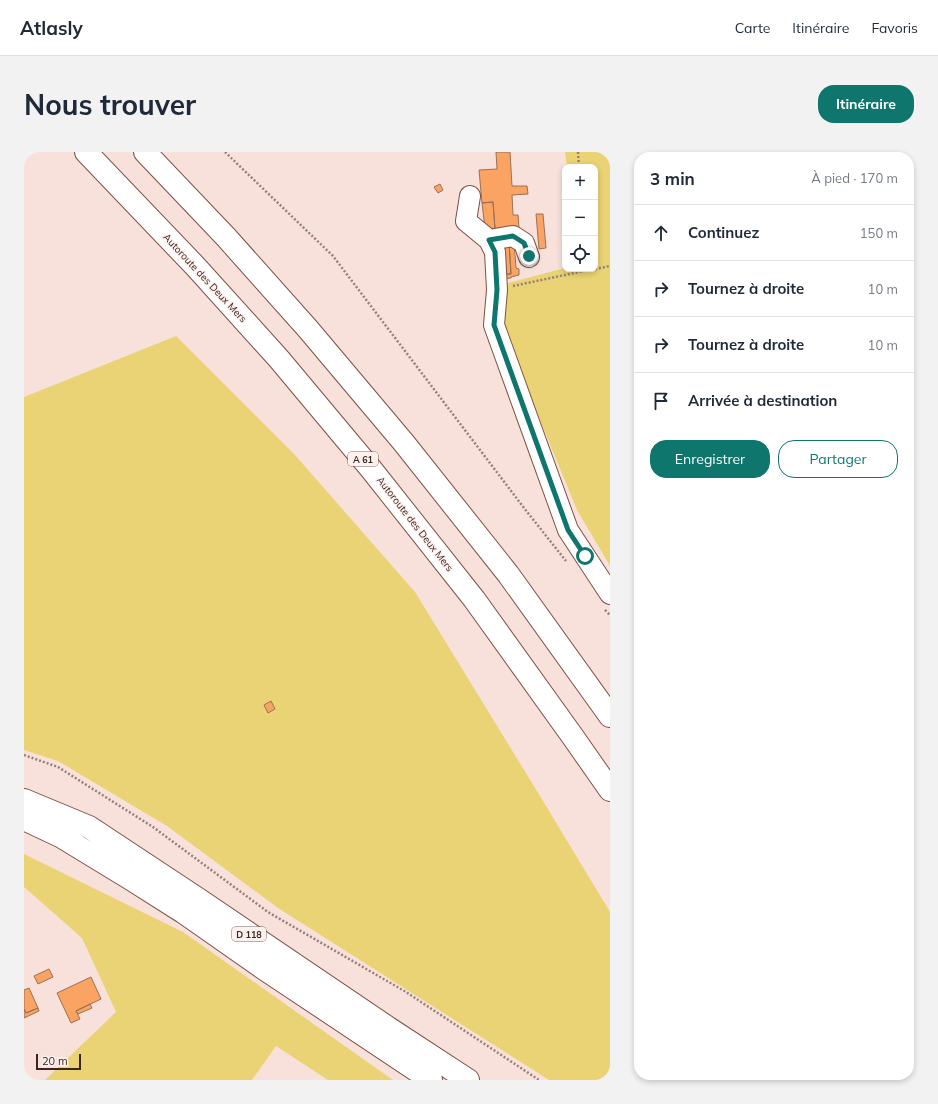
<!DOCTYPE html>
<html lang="fr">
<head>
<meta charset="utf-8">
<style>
	:root { --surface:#fff; --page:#f2f2f3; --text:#1f2937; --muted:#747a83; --line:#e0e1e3; --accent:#0f766e }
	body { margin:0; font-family:Mulish,sans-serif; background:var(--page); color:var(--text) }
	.controls { position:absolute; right:12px; top:12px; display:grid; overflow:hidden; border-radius:8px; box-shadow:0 2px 6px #0003 }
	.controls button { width:36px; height:36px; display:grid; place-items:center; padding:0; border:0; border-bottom:1px solid var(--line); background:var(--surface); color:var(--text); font:20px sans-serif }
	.scale { position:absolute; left:12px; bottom:10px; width:45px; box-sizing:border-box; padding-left:4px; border:2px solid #3a251f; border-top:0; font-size:11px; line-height:14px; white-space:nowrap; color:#3a251f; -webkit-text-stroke:3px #fdf1ee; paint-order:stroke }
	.stop { position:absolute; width:12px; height:12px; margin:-9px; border:3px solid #0f766e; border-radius:50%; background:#fff }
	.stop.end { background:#0f766e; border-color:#fff; box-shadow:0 1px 4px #0008 }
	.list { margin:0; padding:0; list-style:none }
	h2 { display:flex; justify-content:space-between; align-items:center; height:52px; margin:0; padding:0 16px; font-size:17px }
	h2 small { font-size:13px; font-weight:400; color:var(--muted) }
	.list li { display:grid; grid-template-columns:26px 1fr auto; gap:12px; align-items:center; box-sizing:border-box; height:56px; padding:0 16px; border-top:1px solid var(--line) }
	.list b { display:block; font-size:15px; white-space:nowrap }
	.list em { font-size:13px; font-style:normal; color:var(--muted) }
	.actions { display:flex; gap:8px; padding:12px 16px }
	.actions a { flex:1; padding:9px 0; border:1px solid var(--accent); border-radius:16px; text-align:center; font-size:14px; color:var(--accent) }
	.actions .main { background:var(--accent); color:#fff }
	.icon { flex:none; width:22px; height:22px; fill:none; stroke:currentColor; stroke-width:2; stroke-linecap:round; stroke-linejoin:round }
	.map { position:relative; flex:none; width:586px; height:928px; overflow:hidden; border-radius:16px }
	header { display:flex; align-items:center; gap:24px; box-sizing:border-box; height:56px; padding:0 20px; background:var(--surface); border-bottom:1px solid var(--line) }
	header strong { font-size:19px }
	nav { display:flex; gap:22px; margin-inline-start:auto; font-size:14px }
	.intro { display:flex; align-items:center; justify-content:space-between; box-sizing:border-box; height:96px; padding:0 24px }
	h1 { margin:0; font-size:28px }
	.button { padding:10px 18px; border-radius:16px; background:var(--accent); color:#fff; font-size:14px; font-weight:700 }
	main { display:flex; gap:24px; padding:0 24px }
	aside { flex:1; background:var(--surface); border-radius:16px; box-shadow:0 2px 6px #0003 }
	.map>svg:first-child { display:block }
	.green { fill:#ead374 }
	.building { fill:#faa363; stroke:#9b7154 }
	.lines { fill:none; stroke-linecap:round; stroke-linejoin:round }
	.minor-casing { stroke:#7f5043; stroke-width:22 }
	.major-casing { stroke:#7f5043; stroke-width:24 }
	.highway-casing { stroke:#7f5043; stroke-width:24 }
	.path { stroke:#968079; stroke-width:2.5; stroke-dasharray:2 2; stroke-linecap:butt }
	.minor { stroke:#fff; stroke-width:20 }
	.major { stroke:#fff; stroke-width:22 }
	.highway { stroke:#fff; stroke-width:22 }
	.route { stroke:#0f766e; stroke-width:5 }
	.labels { text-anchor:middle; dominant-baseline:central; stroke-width:3; stroke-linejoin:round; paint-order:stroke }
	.shield { fill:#fdf1ee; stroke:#74625d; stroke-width:1 }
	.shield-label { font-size:9px; font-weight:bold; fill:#3a251f }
	.street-label { font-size:10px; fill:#3a251f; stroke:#fdf1ee }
</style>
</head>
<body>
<header>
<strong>Atlasly</strong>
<nav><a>Carte</a><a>Itinéraire</a><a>Favoris</a></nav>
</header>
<div class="intro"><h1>Nous trouver</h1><a class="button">Itinéraire</a></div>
<main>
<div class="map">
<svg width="586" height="928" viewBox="0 0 586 928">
	<rect width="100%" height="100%" fill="#f8e1da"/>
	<path class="green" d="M541,0H586V414L553,358L481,183L480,132L541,116L571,117V15H543Z
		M152,184L271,303L391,440L516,644L586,760V928H525L254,756L143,674L34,609L0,598V245Z
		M0,702L159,780L369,928H304L252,894L228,928H21L92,860L58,786L0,735Z"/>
	<path class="building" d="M472,0H486L488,34H503L504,42L488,43L489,63H494L495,76L471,77L469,50L458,51L455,18L473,17Z
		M416,32L419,38L414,41L410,35Z
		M469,50L471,77H461L458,51Z
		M512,62H519L522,96L515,97Z
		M485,90L487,122H477L475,91Z
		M485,90H490L492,116L495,117V123L487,125V126L477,127V122H487Z
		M247,549L251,557L244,561L240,553Z
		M25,817L29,825L14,832L10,824Z
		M67,825L77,847L52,859L56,867L47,871L33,841Z
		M5,836L14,856L2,861L0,857V838Z
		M66,852L68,856L54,862L52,859Z
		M14,856L15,859L0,866V857L2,861Z"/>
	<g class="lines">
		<defs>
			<path id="minor" d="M446,44L442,69L465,88L471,100L473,138L470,173L544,378L586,442
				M465,88L489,84L500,91L505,105"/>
			<path id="major" d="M0,648L65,675L174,747L366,877L444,928
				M0,667L38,685L107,727L159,760L239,816L407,928"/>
			<path id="highway" d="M62,0L172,115L255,207L347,317L450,447L549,585L586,638
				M121,0L202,85L284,177L380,291L484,422L586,564"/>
		</defs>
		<use href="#minor" class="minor-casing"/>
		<use href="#major" class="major-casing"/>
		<use href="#highway" class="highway-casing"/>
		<path class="path" d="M201,0L309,104L500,356L542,409
			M554,0L555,15
			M571,117L586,114
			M489,134L569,117
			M581,458L586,463
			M0,603L34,615L129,675L244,760L382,840L515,928"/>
		<use href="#minor" class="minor"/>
		<use href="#major" class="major"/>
		<use href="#highway" class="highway"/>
	</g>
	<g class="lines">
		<path class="route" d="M505,104L500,91L489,84L465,88L471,100L473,138L470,173L544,378L561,404"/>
	</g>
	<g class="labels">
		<g class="shield">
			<rect x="324" y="300" width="30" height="14" rx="3"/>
			<rect x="208" y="775" width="34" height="14" rx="3"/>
		</g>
		<g class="shield-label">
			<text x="339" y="307">A 61</text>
			<text x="225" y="782">D 118</text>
		</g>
		<g class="street-label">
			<text transform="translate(181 126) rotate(47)">Autoroute des Deux Mers</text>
			<text transform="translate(391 372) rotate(52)">Autoroute des Deux Mers</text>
		</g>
	</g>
</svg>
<div class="controls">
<button>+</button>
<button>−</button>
<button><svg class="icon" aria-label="locate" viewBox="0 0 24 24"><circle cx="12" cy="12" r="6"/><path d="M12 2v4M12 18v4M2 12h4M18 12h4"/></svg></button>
</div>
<div class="scale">20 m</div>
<div class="stop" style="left:561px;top:404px"></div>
<div class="stop end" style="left:505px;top:104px"></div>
</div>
<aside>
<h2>3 min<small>À pied · 170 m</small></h2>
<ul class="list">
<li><svg class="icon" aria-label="ahead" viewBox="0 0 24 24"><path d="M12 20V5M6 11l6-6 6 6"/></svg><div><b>Continuez</b></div><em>150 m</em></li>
<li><svg class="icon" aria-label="right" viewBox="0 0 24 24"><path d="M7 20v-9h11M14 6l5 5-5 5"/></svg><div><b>Tournez à droite</b></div><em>10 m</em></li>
<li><svg class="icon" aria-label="right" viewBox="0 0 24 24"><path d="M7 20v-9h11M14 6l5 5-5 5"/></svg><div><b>Tournez à droite</b></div><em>10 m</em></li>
<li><svg class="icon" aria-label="arrive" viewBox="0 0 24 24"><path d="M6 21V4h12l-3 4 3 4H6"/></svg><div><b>Arrivée à destination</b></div></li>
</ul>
<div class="actions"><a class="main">Enregistrer</a><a>Partager</a></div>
</aside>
</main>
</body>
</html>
